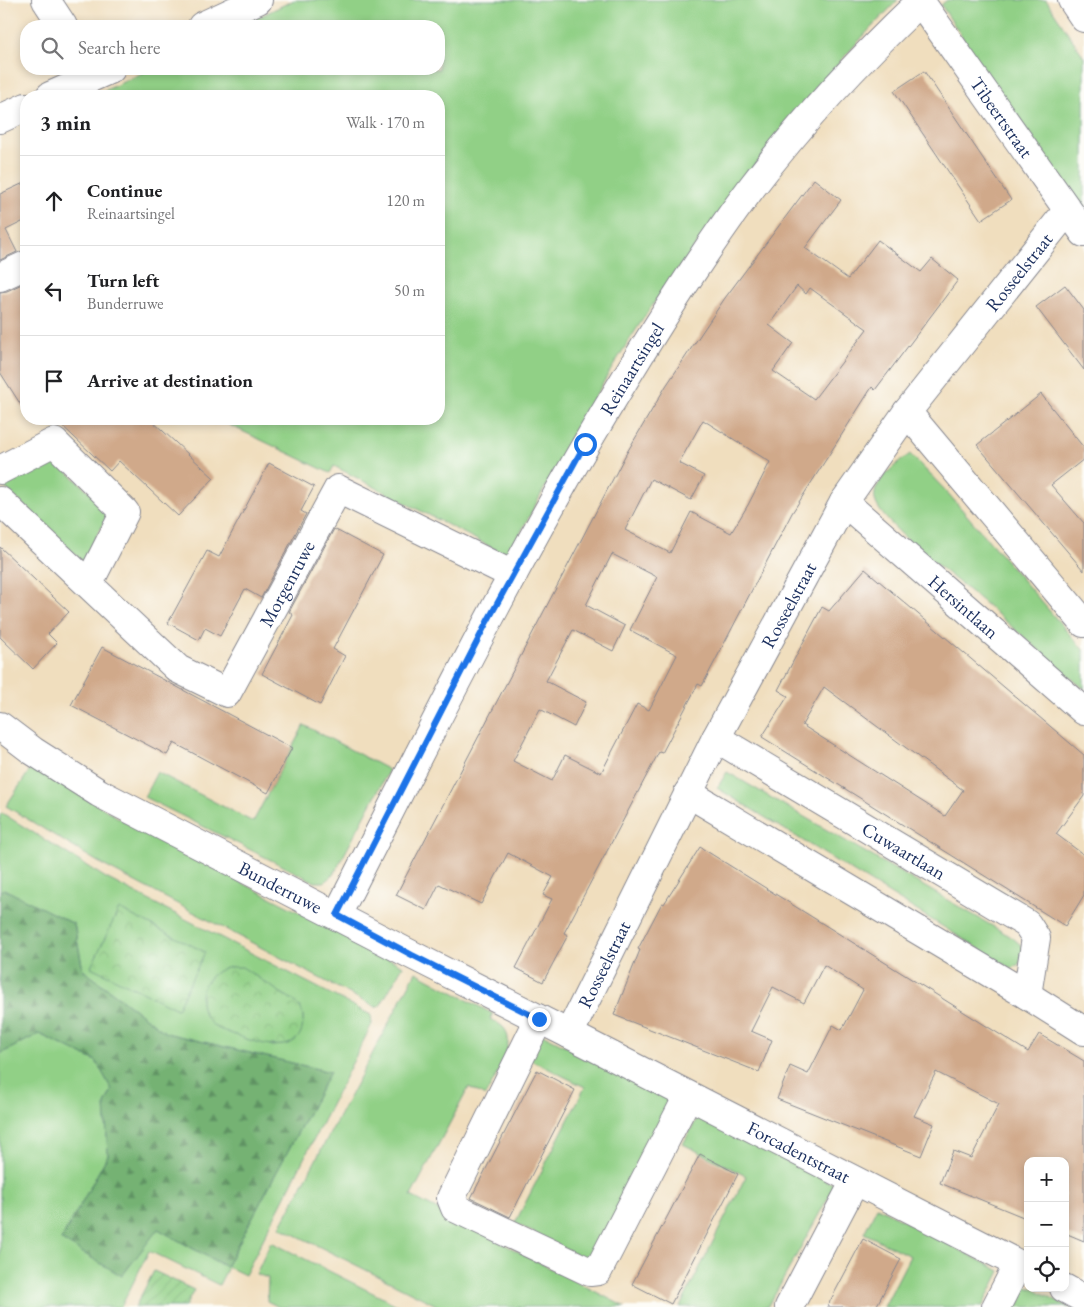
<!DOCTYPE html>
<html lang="en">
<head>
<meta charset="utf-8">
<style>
	:root { --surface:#fff; --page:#f2f2f2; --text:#202124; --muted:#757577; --line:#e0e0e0 }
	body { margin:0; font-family:"EB Garamond",serif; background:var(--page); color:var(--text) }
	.controls { position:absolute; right:15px; bottom:15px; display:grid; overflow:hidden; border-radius:10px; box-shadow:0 2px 8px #0003 }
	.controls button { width:45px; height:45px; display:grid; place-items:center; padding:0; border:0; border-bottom:1px solid var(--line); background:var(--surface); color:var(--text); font:25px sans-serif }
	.stop { position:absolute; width:15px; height:15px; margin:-11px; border:4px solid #1a73e8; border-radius:50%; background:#fff }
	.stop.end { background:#1a73e8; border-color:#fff; box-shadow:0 1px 5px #0008 }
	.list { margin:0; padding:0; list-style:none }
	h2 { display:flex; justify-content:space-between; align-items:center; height:65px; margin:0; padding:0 20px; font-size:21px }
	h2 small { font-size:16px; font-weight:400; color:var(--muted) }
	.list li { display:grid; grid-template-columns:32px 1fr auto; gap:15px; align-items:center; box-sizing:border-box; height:90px; padding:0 20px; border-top:1px solid var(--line) }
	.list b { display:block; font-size:19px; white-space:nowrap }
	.list p { margin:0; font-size:16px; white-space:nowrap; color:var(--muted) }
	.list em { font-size:16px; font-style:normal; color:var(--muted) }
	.icon { flex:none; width:28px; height:28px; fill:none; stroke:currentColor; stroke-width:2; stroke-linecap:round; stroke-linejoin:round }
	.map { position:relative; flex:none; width:1084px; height:1307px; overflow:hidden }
	.search { position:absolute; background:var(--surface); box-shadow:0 2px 8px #0003; left:20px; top:20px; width:425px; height:55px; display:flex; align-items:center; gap:12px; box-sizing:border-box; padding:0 18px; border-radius:20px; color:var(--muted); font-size:19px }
	.panel { position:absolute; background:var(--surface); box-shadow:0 2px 8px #0003; left:20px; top:90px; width:425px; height:335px; border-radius:20px }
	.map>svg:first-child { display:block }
	.grass { fill:#91d086; stroke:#568072; fill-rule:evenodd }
	.forest { fill:url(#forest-firs); stroke:#487068 }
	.park { fill:url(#park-crowns); stroke:#568072 }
	.garden { fill:url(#garden-furrows); stroke:#568072 }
	.building { fill:#d0a98a; fill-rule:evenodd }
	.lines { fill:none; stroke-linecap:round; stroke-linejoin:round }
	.minor-casing { stroke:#86868e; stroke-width:30 }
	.minor { stroke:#fff; stroke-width:28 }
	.route { stroke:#1a73e8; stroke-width:6 }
	.labels { text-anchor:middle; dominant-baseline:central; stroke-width:5; stroke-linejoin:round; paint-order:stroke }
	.street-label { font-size:19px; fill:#1b2f5e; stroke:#fdfcf7 }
</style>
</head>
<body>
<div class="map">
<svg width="1084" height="1307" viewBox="0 0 1084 1307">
	<defs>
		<pattern id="forest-firs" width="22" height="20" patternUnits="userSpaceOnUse" patternTransform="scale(1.25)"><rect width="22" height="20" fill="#74b273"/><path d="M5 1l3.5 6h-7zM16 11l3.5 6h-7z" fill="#5e9162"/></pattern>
		<pattern id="park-crowns" width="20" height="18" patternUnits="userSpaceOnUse" patternTransform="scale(1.25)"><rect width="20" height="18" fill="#91d086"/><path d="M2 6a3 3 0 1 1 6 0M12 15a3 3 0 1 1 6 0" fill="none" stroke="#7cb376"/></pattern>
		<pattern id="garden-furrows" width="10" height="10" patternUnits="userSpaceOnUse" patternTransform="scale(1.25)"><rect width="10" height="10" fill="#91d086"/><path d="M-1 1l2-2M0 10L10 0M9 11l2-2" fill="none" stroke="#7cb376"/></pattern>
	</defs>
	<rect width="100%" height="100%" fill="#fdfcf7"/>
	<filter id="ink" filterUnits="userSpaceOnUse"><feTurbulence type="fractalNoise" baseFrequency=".02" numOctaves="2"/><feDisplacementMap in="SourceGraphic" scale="10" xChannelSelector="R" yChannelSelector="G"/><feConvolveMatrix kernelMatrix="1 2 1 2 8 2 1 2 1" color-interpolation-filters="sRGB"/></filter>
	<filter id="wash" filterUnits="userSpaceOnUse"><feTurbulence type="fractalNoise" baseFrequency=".0096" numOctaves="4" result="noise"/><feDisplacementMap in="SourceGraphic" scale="20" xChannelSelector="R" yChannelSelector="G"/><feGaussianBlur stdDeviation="1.12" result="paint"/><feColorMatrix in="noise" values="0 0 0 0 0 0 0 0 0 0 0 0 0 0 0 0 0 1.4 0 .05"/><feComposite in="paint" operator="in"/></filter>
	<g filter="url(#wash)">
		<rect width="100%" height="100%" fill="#f0debe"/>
		<path class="grass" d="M294,0H898C824,74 759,157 698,242C680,267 662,291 645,316C594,392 552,475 508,556L334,466L330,473L217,419H439V96H93L151,69H439V26H240Z
			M947,0H1046L1084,57V216L1027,135L941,5Z
			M910,454L946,491L1084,651V689C1050,660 1016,630 982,601C961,583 880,524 875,500C871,482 898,463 910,454Z
			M51,457L105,506L106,518L84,560H81L0,483Z
			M304,725L389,770L334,874L324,882H315L144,797L157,772L253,822Z
			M34,764L117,817L148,834L403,966L380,1006L375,1007L103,865L6,806Z
			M727,772L1013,938L1023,947L1020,963L1012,969L717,788Z
			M2,813L106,878L371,1015L372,1024L245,1275L228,1267L219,1285L149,1251L121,1307H0V1054L39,1034L96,1061L112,1090L105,1104L108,1155L61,1240L158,1229L226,1267L330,1072L166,1033L83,970L74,924L5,890L0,891V815ZM201,997L303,1016C301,1037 294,1045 272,1046L203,1013Z
			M416,972L493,1014L490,1019C494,1021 500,1024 503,1027C519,1043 493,1080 485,1096L469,1087L411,1196L625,1307H440L280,1227Z
			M542,1034L675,1101L592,1263L515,1223L585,1087L529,1059Z
			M699,1115L835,1185L768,1307H680L746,1176L683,1144Z
			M877,1207L1000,1271L982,1307H884L910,1256L864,1233Z
			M271,1242L401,1307H279L267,1301L268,1278L256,1274Z
			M1026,1284L1028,1288H1033L1069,1307H1015Z"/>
		<path class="forest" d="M4,889L74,924L83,970L166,1033L330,1072L226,1267L158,1229L122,1276L61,1240L108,1155L105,1104L112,1090L96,1061L39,1034L0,1054V891Z"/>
		<path class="park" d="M119,909L205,952L177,1009L91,967Z
			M232,967H242C255,976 268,984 281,993C286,996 293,999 297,1004C304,1010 304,1020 302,1029C293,1062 240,1036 219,1029C198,1019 194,988 214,974C219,969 226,968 232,967Z"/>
		<path class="garden" d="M154,1271L194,1290L185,1307H135Z"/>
		<g id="blocks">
			<path class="building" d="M924,71L1011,200L981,220L894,91Z
				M814,179L841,200L805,248L848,279L878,240L921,272L932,259L958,280L875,390L872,387L792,513L702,686L698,684L662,753L659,752L564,933L568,935L543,982L516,968L552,899L543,895L553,877L508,853L481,904L439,884L426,910L396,895L626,454L666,386L725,298ZM797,286L806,294L810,288L867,329L814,399L773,371L793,343L769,325ZM703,420L770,462L748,505L731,533L691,512L670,553L625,530L651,479L691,500L704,476L679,463ZM612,554L657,577L630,630L677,655L649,710L637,704L601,773L565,755L552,781L513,761L540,709L574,727L586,702L546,681L573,630L613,651L625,626L586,605Z
				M26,182V220L6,230L17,252L0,260V194Z
				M26,282V413L0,372V292L7,291Z
				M1065,285L1084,310V370L1036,307Z
				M1041,394L1084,448V459L1051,485L1084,523V571L977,445Z
				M55,419H150L214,478L178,516L119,461L110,471Z
				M269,463L314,487L301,511L306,514L261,598L245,589L220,636L205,628L199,640L168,623L207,551L219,557Z
				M334,529L383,555L333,649L345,656L320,705L262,674L293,615L289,612Z
				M0,547L69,612L48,634L57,643L33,669L0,637Z
				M865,569L1084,755V796L1056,834L1084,855V895L1065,926L762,737L788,696L778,690L822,607L829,611ZM824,687L963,790L945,816L802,725Z
				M102,647L292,748L268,793L174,743L167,755L71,705Z
				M700,847L1028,1052L1039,1034L1084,1061V1241L1065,1233V1161H1028V1219L940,1183L953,1151L971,1158L999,1104L936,1072L914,1116L934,1124L921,1156L777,1099L790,1066L808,1074L833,1025L842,1030L863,990L824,965L804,1003L773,987L751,1031L772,1040L759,1072L614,1015L640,950L638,949L662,903L664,904Z
				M537,1070L575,1090L510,1217L471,1198Z
				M700,1154L738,1174L671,1304L632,1284Z
				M863,1239L901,1259L876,1307H827Z"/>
		</g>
	</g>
	<g filter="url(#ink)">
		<use href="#blocks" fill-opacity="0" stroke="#86868e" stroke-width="1"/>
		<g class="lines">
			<defs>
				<g id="minor">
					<path d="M46,0L63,26"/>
					<path d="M1072,0L1084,18"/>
					<path id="s1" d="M920,1L1084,233"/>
					<path d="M202,26L258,0"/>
					<path d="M50,96L111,69"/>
					<path d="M0,119L26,107"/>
					<path d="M0,277L26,265"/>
					<path d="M907,412L1084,623"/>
					<path d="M0,470L54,442L125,512L89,583"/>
					<path id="s2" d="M0,501L178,669L227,693L338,489L513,575"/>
					<path id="s3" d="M844,502L1084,711"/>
					<path id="s4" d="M0,726L33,751L99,793L412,955L569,1034L1028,1269"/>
					<path id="s5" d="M716,738L1027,924L1036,938L1027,995"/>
					<path d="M688,793L1027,995L1084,1031"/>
					<path id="s6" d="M337,915C429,735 519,552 625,379C665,313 706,248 752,187C803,120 861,58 922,0"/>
					<path d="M539,1019L451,1198L455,1208L590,1272L598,1271L688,1096"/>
					<path id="s7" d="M569,1034L716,738L844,502L907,412L1067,211"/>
					<path d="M1064,1288L1084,1299"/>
					<path d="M789,1307L855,1181"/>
					<path d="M996,1307L1018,1264"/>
				</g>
			</defs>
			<use href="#minor" class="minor-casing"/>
			<use href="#minor" class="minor"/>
		</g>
	</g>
	<g class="lines" filter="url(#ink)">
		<path class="route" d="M539,1019L412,955L337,915L487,622L585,444"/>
	</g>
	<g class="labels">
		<g class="street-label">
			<text stroke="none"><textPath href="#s1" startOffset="142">Tibeertstraat</textPath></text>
			<text stroke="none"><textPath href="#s7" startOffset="888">Rosseelstraat</textPath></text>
			<text stroke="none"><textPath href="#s6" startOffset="621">Reinaartsingel</textPath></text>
			<text stroke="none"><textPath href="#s2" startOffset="424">Morgenruwe</textPath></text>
			<text stroke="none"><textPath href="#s7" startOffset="482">Rosseelstraat</textPath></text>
			<text stroke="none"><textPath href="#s3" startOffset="159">Hersintlaan</textPath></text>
			<text stroke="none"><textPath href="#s5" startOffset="219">Cuwaartlaan</textPath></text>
			<text stroke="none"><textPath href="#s4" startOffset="324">Bunderruwe</textPath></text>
			<text stroke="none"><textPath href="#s7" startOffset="78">Rosseelstraat</textPath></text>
			<text stroke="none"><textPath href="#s4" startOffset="906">Forcadentstraat</textPath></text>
		</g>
	</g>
</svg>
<div class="controls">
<button>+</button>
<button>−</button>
<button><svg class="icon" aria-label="locate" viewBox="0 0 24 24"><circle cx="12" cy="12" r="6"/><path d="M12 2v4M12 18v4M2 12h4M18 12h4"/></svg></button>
</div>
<div class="stop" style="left:585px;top:444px"></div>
<div class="stop end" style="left:539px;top:1019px"></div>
<div class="search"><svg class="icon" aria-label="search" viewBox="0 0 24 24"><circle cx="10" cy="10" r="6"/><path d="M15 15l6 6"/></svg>Search here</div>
<section class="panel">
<h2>3 min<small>Walk · 170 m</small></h2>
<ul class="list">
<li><svg class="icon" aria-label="ahead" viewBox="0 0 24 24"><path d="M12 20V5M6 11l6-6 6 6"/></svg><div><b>Continue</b><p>Reinaartsingel</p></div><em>120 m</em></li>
<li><svg class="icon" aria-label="left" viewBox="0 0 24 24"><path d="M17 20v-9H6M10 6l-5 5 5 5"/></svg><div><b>Turn left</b><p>Bunderruwe</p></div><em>50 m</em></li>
<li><svg class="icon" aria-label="arrive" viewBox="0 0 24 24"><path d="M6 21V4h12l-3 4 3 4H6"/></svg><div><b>Arrive at destination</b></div></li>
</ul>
</section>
</div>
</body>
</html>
